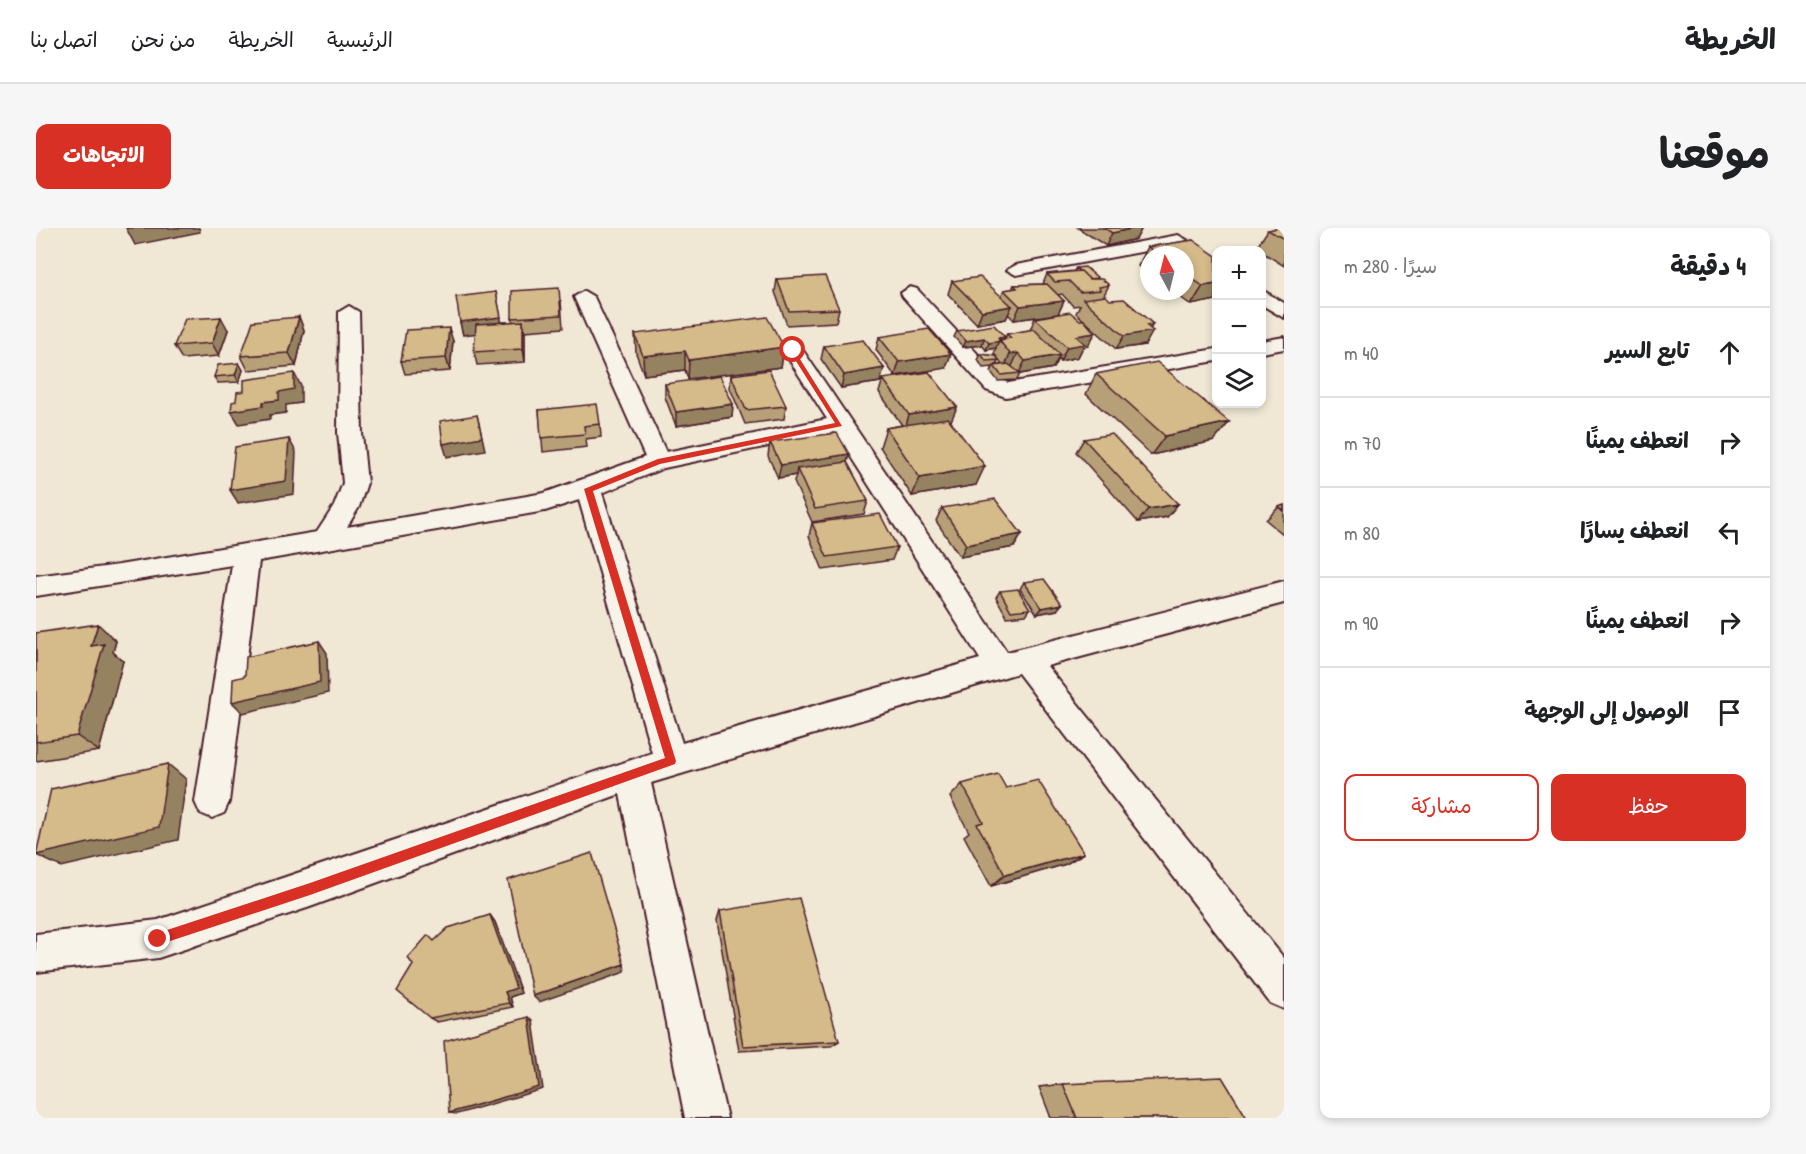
<!DOCTYPE html>
<html lang="ar">
<meta charset="utf-8">
<style>
:root{--surface:#fff;--page:#f6f6f6;--text:#202124;--muted:#757577;--line:#e0e0e0;--accent:#d93025}
body{margin:0;font-family:"Patrick Hand","Playpen Sans Arabic",sans-serif;background:var(--page);color:var(--text);direction:rtl}
.controls{position:absolute;right:18px;top:18px;display:grid;overflow:hidden;border-radius:12px;box-shadow:0 3px 9px #0003}
.controls button{width:54px;height:54px;display:grid;place-items:center;padding:0;border:0;border-bottom:2px solid var(--line);background:var(--surface);color:var(--text);font:30px sans-serif}
.compass{position:absolute;left:1104px;top:18px;width:54px;height:54px;border-radius:50%;background:var(--surface);box-shadow:0 3px 9px #0003;rotate:353deg}
.stop{position:absolute;width:18px;height:18px;margin:-14px;border:4px solid #d93025;border-radius:50%;background:#fff}
.stop.end{background:#d93025;border-color:#fff;box-shadow:0 2px 6px #0008}
.list{margin:0;padding:0;list-style:none}
h2{display:flex;justify-content:space-between;align-items:center;height:78px;margin:0;padding:0 24px;font-size:26px}
h2 small{font-size:20px;font-weight:400;color:var(--muted)}
.list li{display:grid;grid-template-columns:39px 1fr auto;gap:18px;align-items:center;box-sizing:border-box;height:90px;padding:0 24px;border-top:2px solid var(--line)}
.list b{display:block;font-size:22px;white-space:nowrap}
.list em{font-size:20px;font-style:normal;color:var(--muted)}
.actions{display:flex;gap:12px;padding:18px 24px}
.actions a{flex:1;padding:14px 0;border:2px solid var(--accent);border-radius:12px;text-align:center;font-size:21px;color:var(--accent)}
.actions .main{background:var(--accent);color:#fff}
.icon{flex:none;width:33px;height:33px;fill:none;stroke:currentColor;stroke-width:2;stroke-linecap:round;stroke-linejoin:round}
.map{position:relative;flex:none;width:1248px;height:890px;overflow:hidden;direction:ltr;border-radius:12px}
header{display:flex;align-items:center;gap:36px;box-sizing:border-box;height:84px;padding:0 30px;background:var(--surface);border-bottom:2px solid var(--line)}
header strong{font-size:28px}
nav{display:flex;gap:33px;margin-inline-start:auto;font-size:21px}
.intro{display:flex;align-items:center;justify-content:space-between;box-sizing:border-box;height:144px;padding:0 36px}
h1{margin:0;font-size:42px}
.button{padding:15px 27px;border-radius:12px;background:var(--accent);color:#fff;font-size:21px;font-weight:700}
main{display:flex;gap:36px;padding:0 36px}
aside{flex:1;background:var(--surface);border-radius:12px;box-shadow:0 3px 9px #0003}
.map>svg:first-child{display:block}
.lines{fill:none;stroke-linecap:round;stroke-linejoin:round}
.minor-casing{stroke:#4a1f2b;stroke-width:4}
.minor{fill:#f7f3e8;fill-rule:evenodd}
.wall{fill:#b7a077;stroke:#4a1f2b;stroke-width:1.5;fill-rule:evenodd}
.shaded-wall{fill:#958261;stroke:#4a1f2b;stroke-width:1.5}
.building{fill:#d5ba8a;stroke:#4a1f2b;stroke-width:1.5}
.route{fill:#d93025}
</style>
<header>
<strong>الخريطة</strong>
<nav><a>الرئيسية</a><a>الخريطة</a><a>من نحن</a><a>اتصل بنا</a></nav>
</header>
<div class="intro"><h1>موقعنا</h1><a class="button">الاتجاهات</a></div>
<main>
<aside>
<h2>4 دقيقة<small>سيرًا · 280 m</small></h2>
<ul class="list">
<li><svg class="icon" aria-label="ahead" viewBox="0 0 24 24"><path d="M12 20V5M6 11l6-6 6 6"/></svg><div><b>تابع السير</b></div><em>40 m</em></li>
<li><svg class="icon" aria-label="right" viewBox="0 0 24 24"><path d="M7 20v-9h11M14 6l5 5-5 5"/></svg><div><b>انعطف يمينًا</b></div><em>70 m</em></li>
<li><svg class="icon" aria-label="left" viewBox="0 0 24 24"><path d="M17 20v-9H6M10 6l-5 5 5 5"/></svg><div><b>انعطف يسارًا</b></div><em>80 m</em></li>
<li><svg class="icon" aria-label="right" viewBox="0 0 24 24"><path d="M7 20v-9h11M14 6l5 5-5 5"/></svg><div><b>انعطف يمينًا</b></div><em>90 m</em></li>
<li><svg class="icon" aria-label="arrive" viewBox="0 0 24 24"><path d="M6 21V4h12l-3 4 3 4H6"/></svg><div><b>الوصول إلى الوجهة</b></div></li>
</ul>
<div class="actions"><a class="main">حفظ</a><a>مشاركة</a></div>
</aside>
<div class="map">
<svg width="1248" height="890" viewBox="0 0 1248 890">
<rect width="100%" height="100%" fill="#f0e8d5"/>
<filter id="ink" filterUnits="userSpaceOnUse"><feTurbulence type="fractalNoise" baseFrequency=".0167" numOctaves="2"/><feDisplacementMap in="SourceGraphic" scale="12" xChannelSelector="R" yChannelSelector="G"/><feConvolveMatrix kernelMatrix="1 2 1 2 8 2 1 2 1" color-interpolation-filters="sRGB"/></filter>
<g filter="url(#ink)">
<g class="lines">
<defs>
<path id="minor" d="M1142,7L1151,12L1148,16L980,47L971,42L980,37Z
M874,59L881,61L966,152L972,155L1180,121V133L970,169L950,162L867,69L865,65Z
M1226,62L1248,75V90L1226,77Z
M548,63L558,69L630,224L791,191L747,122L750,118H764L971,424L1248,353V375L1011,438L1248,730V781L1234,775L982,445L615,555L691,890H649L584,566L274,679L122,730L0,744V706L122,692L616,525L543,272L509,283L223,333L193,574L188,585L176,590L164,585L159,574L196,337L0,368V348L83,337L281,304L298,278L307,255L302,205L303,84L313,78L323,84L326,205L331,255L323,279L311,299L508,265L609,229L538,69ZM799,204L944,431L646,515L566,265L628,240Z
M1248,109V121L1226,125V113Z"/>
</defs>
<use href="#minor" class="minor-casing"/>
<use href="#minor" class="minor"/>
</g>
<path class="wall" d="M1042,0H1106L1100,11L1070,18Z
M1248,0V38L1226,24V22L1220,20L1232,2Z
M1157,12L1180,72L1155,77L1136,63H1149V27H1113V46L1102,38L1112,19Z
M1040,40L1073,57L1067,69L1117,96L1114,101L1109,117L1080,121L1040,85L1044,77L1037,78L1026,66L1022,67L1028,73L1022,86L978,92L972,86L970,91L941,96L912,66L916,53L965,68L968,62L976,61L978,57L1007,56L1011,46L1038,43Z
M741,51L803,81L800,94L751,97L739,64Z
M525,73L527,100L489,103V134L441,137L438,124L440,105L427,107L424,94H477L476,90Z
M263,89L268,102L260,138L212,142L205,128Z
M999,90L1059,105L1052,118L1047,119L1042,129L1024,133L1022,130L1017,140L984,146L981,152L962,153L955,144L957,139L947,140L942,132L945,126L960,128L958,126L960,120L950,122L946,117L927,119L918,109L921,103L969,109L968,111L971,106L994,102ZM963,132L964,134L966,137H960Z
M192,102L183,128L146,131L138,118Z
M599,106L748,119L745,139L652,151L649,142L608,147L600,125Z
M843,109L910,140L859,148L840,122Z
M417,113L414,143L369,146L365,133Z
M788,118L848,140L844,154L805,160L785,131Z
M203,135L207,142L203,154L182,155L178,149Z
M1060,146L1193,194L1178,213L1115,227L1050,166Z
M695,147L750,178L748,191L709,196L694,160Z
M847,151L921,179L914,193L940,257L876,268L844,219L850,200L866,197L843,164Z
M629,156L697,176L696,189L640,198L629,169Z
M503,182L564,196L565,209L550,211L551,219L507,224Z
M1048,211L1142,276L1131,289L1102,294L1040,224Z
M734,214L811,234L832,273L828,286L776,294L758,254L760,247L742,250L732,228Z
M1248,277V307L1230,292L1243,279Z
M906,280L986,306L978,319L924,329L900,293Z
M776,295L861,319L856,332L787,342L773,308Z
M988,354L1021,382L1001,386L984,361Z
M964,363L994,381L990,387L971,389L960,369Z
M0,405L80,413L77,424L87,433L63,523L0,533Z
M926,556L970,560L1048,625L1030,636L955,658L928,608L933,604L914,569Z
M684,683L803,813L795,818L703,823L681,693Z
M454,687L459,694L485,765L474,769L477,779L401,794L394,790L398,713Z
M1027,856L1211,890H1015L1003,859Z"/>
<path class="shaded-wall" d="M90,0H163L164,4L99,17Z
M1099,0H1106L1100,11L1070,18L1076,5Z
M1180,56V72L1155,77L1167,58Z
M460,64L467,102L427,107L424,94Z
M1028,73L1022,86L978,92L984,78Z
M976,78L970,91L941,96L946,83Z
M185,89L192,102L183,128L176,115Z
M263,89L268,102L260,138L253,125Z
M487,93L489,106V134L487,121Z
M1117,96L1112,104L1117,103L1109,117L1080,121L1088,108L1110,97Z
M413,100L417,113L414,143L410,130Z
M1059,105L1052,118L1047,119L1042,129L1024,133L1031,119L1040,108Z
M969,109L966,116L963,112L960,120L950,122L953,115L962,110Z
M948,110L946,117L927,119L930,113Z
M748,119L745,139L652,151L653,132Z
M649,123V142L608,147L607,128Z
M982,125L976,138L968,140L974,126Z
M915,126L910,140L859,148L863,134Z
M1024,127L1017,140L984,146V145H983L989,133Z
M203,135L207,142L203,154L199,147Z
M848,140L844,154L805,160L808,147Z
M258,145L265,158V175L250,177V185L234,187V191L203,196L195,183L227,174L243,164Z
M697,176L696,189L640,198V184Z
M921,179L915,193L869,200L873,187Z
M441,187L449,222L411,229L407,216Z
M1193,194L1178,213L1115,227L1129,208Z
M253,211L260,224L258,266L202,275L194,262Z
M813,226L810,239L761,241L760,247L742,250L745,237Z
M949,238L940,257L876,268L884,250Z
M1142,276L1131,289L1102,294L1112,281Z
M986,306L978,319L924,329L930,317Z
M1026,376L1021,382L1001,386L1006,380Z
M62,396L80,413L77,424L87,433L63,523L41,508L55,418Z
M283,413L291,425L292,465L207,485L196,474Z
M132,536L150,551L142,612L25,639L0,627Z
M1048,625L1030,636L955,658L969,647Z
M454,687L459,694L485,765L474,769L477,779L473,775L469,764Z
M588,736L589,744L503,774L497,768Z
M493,789L497,793L507,861L421,886L413,885Z"/>
<path class="building" d="M1068,0H1099L1076,5Z
M1242,0H1248V11L1232,2Z
M1157,12L1180,28V56L1167,58L1149,46V27H1123L1112,19Z
M1049,39L1062,50L1053,51L1045,43H1043L1040,40Z
M1045,43L1053,51H1066L1073,57L1063,59L1064,62L1044,64L1033,53L1019,54L1011,46Z
M789,48L803,81L753,83L741,51Z
M944,49L976,78L946,83L916,53Z
M1011,56L1028,73L984,78L968,62L981,60L978,57Z
M523,60L525,87L476,90V63Z
M460,64L465,89L424,94L420,69Z
M1070,68L1074,72L1088,71L1117,96L1110,97L1117,103L1088,108L1047,71Z
M1034,84L1044,92H1048L1059,105L1040,108L1049,116L1031,119L999,90Z
M185,89L176,115L138,118L149,91Z
M263,89L253,125L205,128L217,93Z
M731,89L748,119L653,132L649,123L607,128L599,106Z
M487,93V121L438,124L440,96Z
M958,97L969,109L962,110L965,113L953,115L948,110L930,113L921,103Z
M413,100L410,130L365,133L370,102Z
M893,101L915,126L863,134L843,109Z
M998,101L1024,127L989,133L982,125L974,126L963,112L975,110L971,106Z
M827,112L848,140L808,147L788,118Z
M945,126L960,128L963,132L950,133Z
M1121,134L1193,194L1129,208L1060,146Z
M203,135L199,147L178,149L182,137Z
M972,136L984,145L965,147L958,138Z
M733,142L750,178L710,182L695,147Z
M893,144L921,179L873,187L847,151Z
M258,145V161L243,164V172L227,174V178L195,183L196,174L200,173L201,164L208,163V152Z
M684,148L697,176L640,184L629,156Z
M561,176L564,196L548,198L549,206L505,210L503,182Z
M441,187L446,209L407,216L404,193Z
M912,190L949,238L884,250L850,200Z
M801,205L813,226L745,237L734,214Z
M1076,206L1142,276L1112,281L1048,211Z
M253,211L250,253L194,262L199,219Z
M811,234L832,273L779,281L761,241Z
M959,271L986,306L930,317L906,280Z
M1248,277V283L1243,279Z
M844,286L861,319L791,329L776,295Z
M1008,351L1026,376L1006,380L988,354Z
M982,361L994,381L975,383L964,363Z
M62,396L55,418L68,416L41,508L0,514V405Z
M283,413L284,454L196,474L197,451L209,448L210,429Z
M132,536L123,599L0,627L15,561Z
M962,546L970,560L1002,552L1048,625L969,647L941,596L947,594L926,556Z
M556,625L588,736L497,768L472,652Z
M763,670L803,813L707,818L684,683Z
M454,687L480,760L469,764L473,775L394,790L361,763L377,737L372,730L392,707L398,713L412,700Z
M493,789L503,859L413,885L408,813Z
M1186,849L1211,890H1041L1027,856Z"/>
</g>
<path class="route" d="M757,120L806,198L624,236L557,263L640,533L639,536L274,667L122,717L118,715V707L122,705L274,655L629,530L548,261L622,231L799,195L753,122Z"/>
</svg>
<div class="controls">
<button>+</button>
<button>−</button>
<button><svg class="icon" aria-label="layers" viewBox="0 0 24 24"><path d="M12 4l9 5-9 5-9-5zM3 14l9 5 9-5"/></svg></button>
</div>
<svg class="compass" viewBox="-18 -18 36 36"><path d="M0-13l5 13h-10z" fill="#e53935"/><path d="M0 13l5-13h-10z" fill="#757577"/></svg>
<div class="stop" style="left:757px;top:122px"></div>
<div class="stop end" style="left:122px;top:711px"></div>
</div>
</main>
